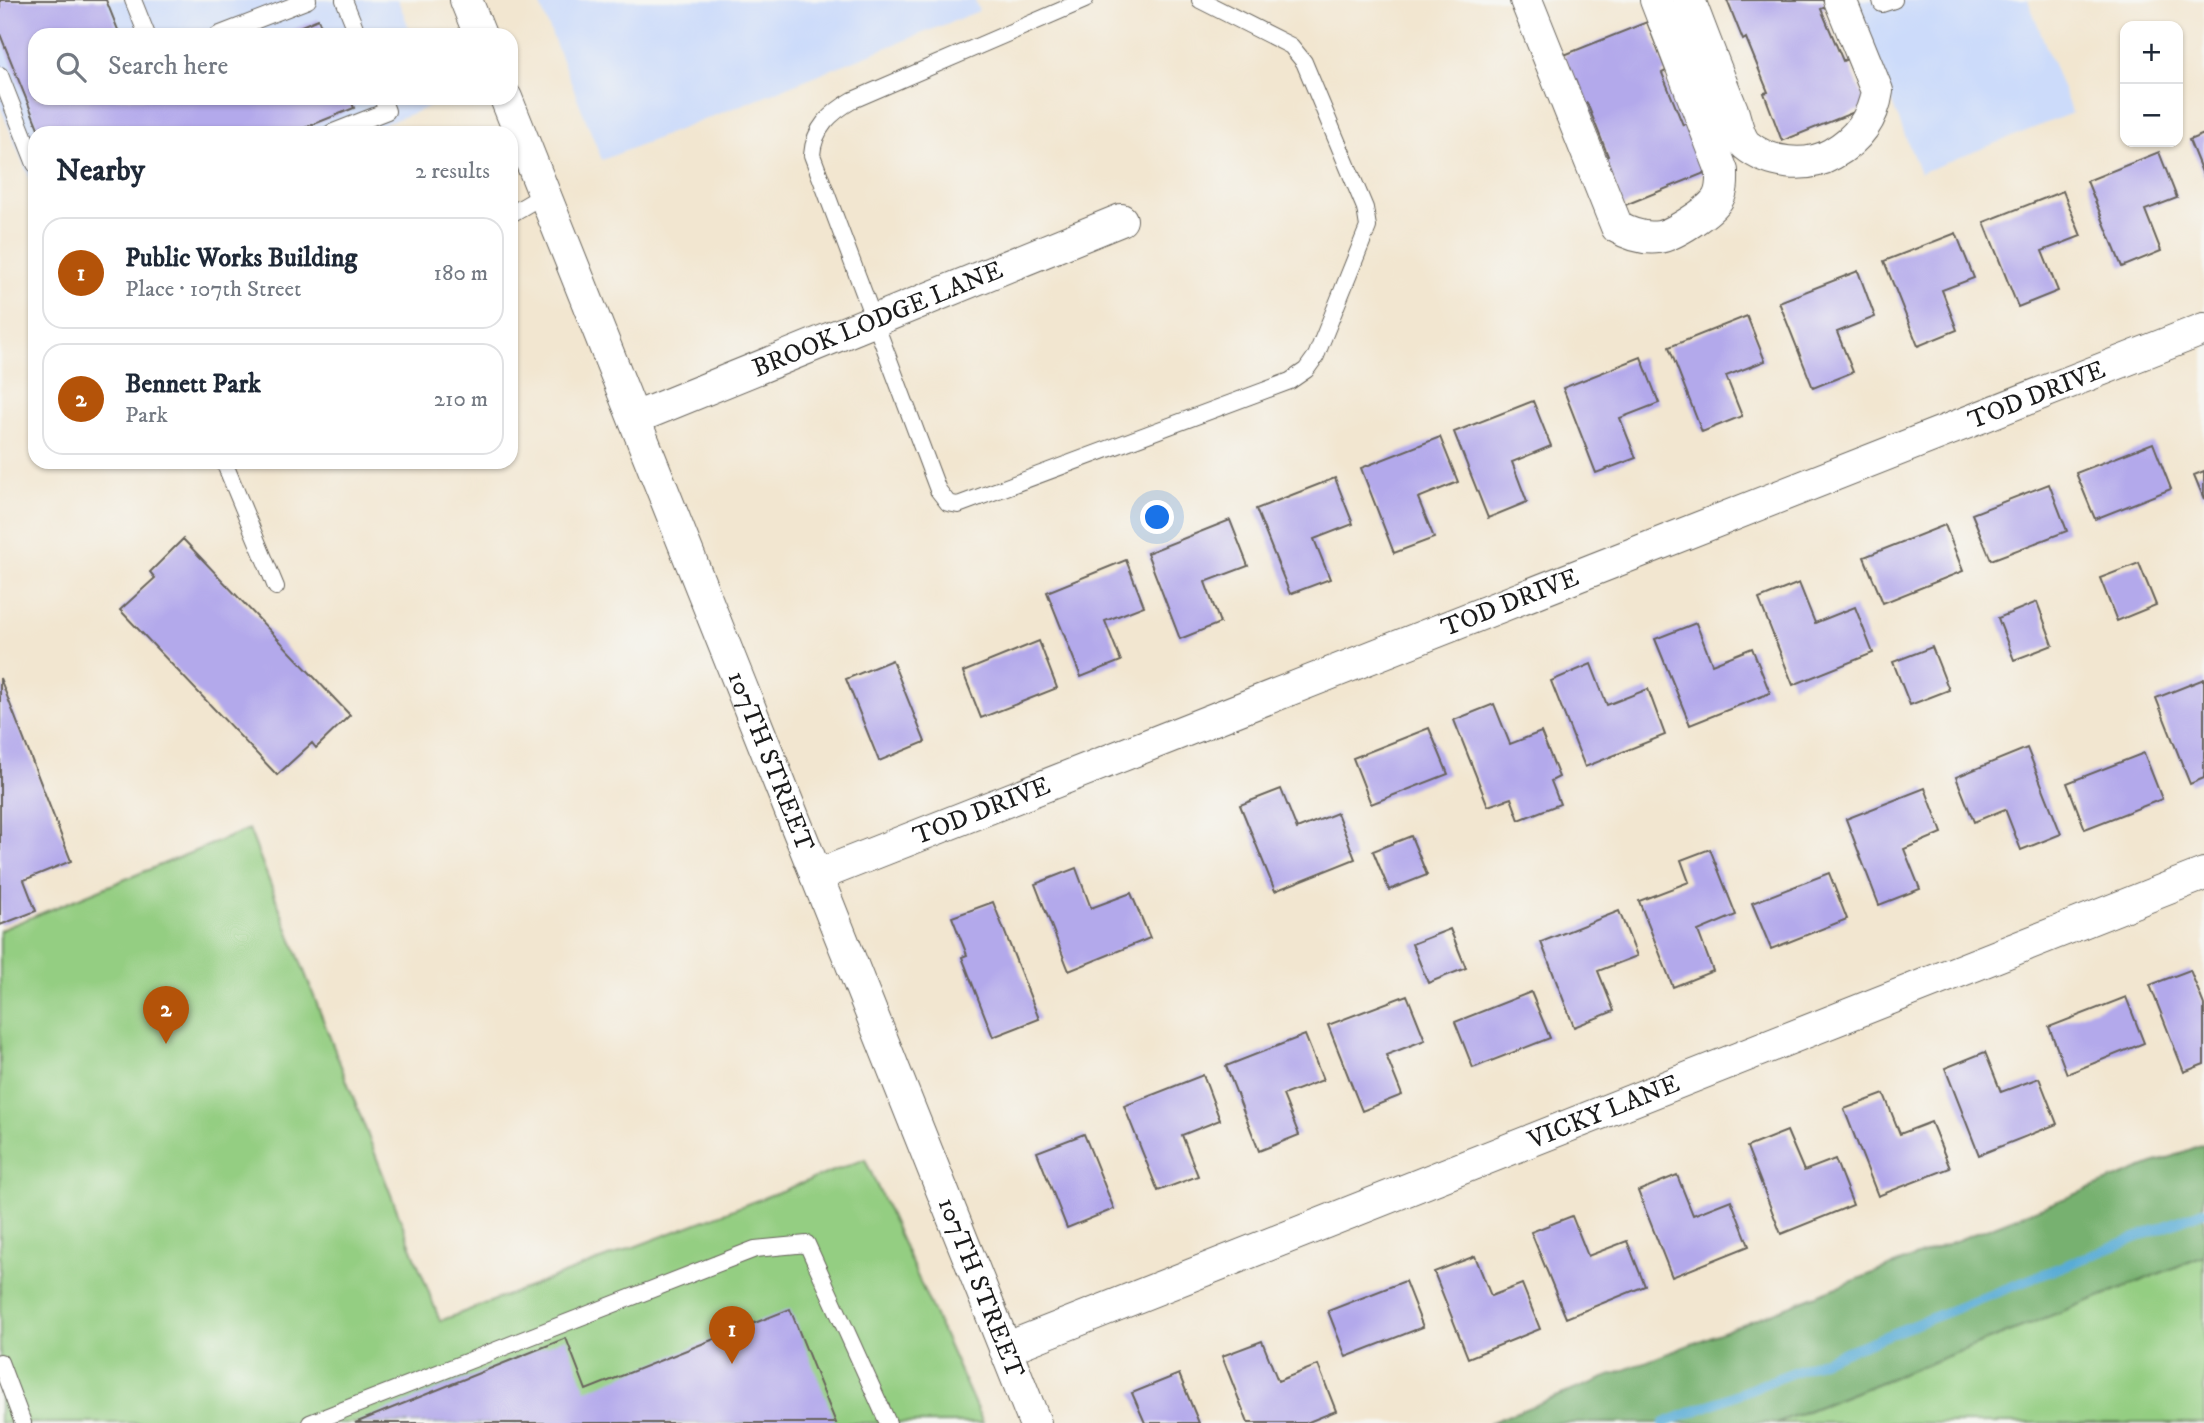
<!DOCTYPE html>
<meta charset="utf-8">
<style>
:root{--surface:#fff;--page:#f6f6f7;--text:#1f2937;--muted:#747a83;--line:#e0e1e3;--accent:#b45309}
body{margin:0;font-family:"IM FELL DW Pica",serif;background:var(--page);color:var(--text)}
.controls{position:absolute;right:21px;top:21px;display:grid;overflow:hidden;border-radius:14px;box-shadow:0 2px 5px #0004}
.controls button{width:63px;height:63px;display:grid;place-items:center;padding:0;border:0;border-bottom:2px solid var(--line);background:var(--surface);color:var(--text);font:35px sans-serif}
.you{position:absolute;left:1158px;top:518px;width:24px;height:24px;margin:-18px;border:5px solid #fff;border-radius:50%;background:#1a73e8;box-shadow:0 0 0 10px #1a73e833}
.badge{display:grid;place-items:center;width:46px;height:46px;border-radius:50%;background:var(--accent);color:#fff;font-size:23px;font-weight:700}
.pin{position:absolute;translate:-50% -58px;filter:drop-shadow(0 2px 4px #0008)}
.pin::after{content:'';position:absolute;top:37px;width:24px;height:21px;background:inherit;clip-path:polygon(0 0,100% 0,50% 100%)}
.list{margin:0;padding:0;list-style:none}
h2{display:flex;justify-content:space-between;align-items:center;height:91px;margin:0;padding:0 28px;font-size:30px}
h2 small{font-size:23px;font-weight:400;color:var(--muted)}
.list li{display:grid;grid-template-columns:46px 1fr auto;gap:21px;align-items:center;box-sizing:border-box;height:112px;margin:0 14px 14px;padding:0 14px;border:2px solid var(--line);border-radius:21px}
.list b{display:block;font-size:26px;white-space:nowrap}
.list p{margin:0;font-size:23px;white-space:nowrap;color:var(--muted)}
.list em{font-size:23px;font-style:normal;color:var(--muted)}
.icon{flex:none;width:38px;height:38px;fill:none;stroke:currentColor;stroke-width:2;stroke-linecap:round;stroke-linejoin:round}
.map{position:relative;flex:none;width:2204px;height:1423px;overflow:hidden}
.search{position:absolute;background:var(--surface);box-shadow:0 2px 5px #0004;left:28px;top:28px;width:490px;height:77px;display:flex;align-items:center;gap:18px;box-sizing:border-box;padding:0 24px;border-radius:21px;color:var(--muted);font-size:26px}
.panel{position:absolute;background:var(--surface);box-shadow:0 2px 5px #0004;left:28px;top:126px;width:490px;height:343px;border-radius:21px}
.map>svg:first-child{display:block}
.built{fill:#ccdbfa}
.green{fill:#94ce82;stroke:#58754f;stroke-width:2}
.forest{fill:#77b170;stroke:#4a6646;stroke-width:2}
.lines{fill:none;stroke-linecap:round;stroke-linejoin:round}
.stream{stroke:#59acd5;stroke-width:10}
.building{fill:#b3a9eb}
.service-casing{stroke:#67635b;stroke-width:18}
.minor-casing{stroke:#67635b;stroke-width:34}
.service{stroke:#fff;stroke-width:16}
.minor{stroke:#fff;stroke-width:32}
.labels{text-anchor:middle;dominant-baseline:central;stroke-width:5;stroke-linejoin:round;paint-order:stroke}
.street-label{font-size:26px;fill:#1c1c1c;stroke:#f6f6f2}
</style>
<div class="map">
<svg width="2204" height="1423" viewBox="0 0 2204 1423">
<rect width="100%" height="100%" fill="#f6f6f2"/>
<filter id="ink" filterUnits="userSpaceOnUse"><feTurbulence type="fractalNoise" baseFrequency=".0143" numOctaves="2"/><feDisplacementMap in="SourceGraphic" scale="14" xChannelSelector="R" yChannelSelector="G"/><feConvolveMatrix kernelMatrix="1 2 1 2 8 2 1 2 1" color-interpolation-filters="sRGB"/></filter>
<filter id="wash" filterUnits="userSpaceOnUse"><feTurbulence type="fractalNoise" baseFrequency=".00686" numOctaves="4" result="noise"/><feDisplacementMap in="SourceGraphic" scale="28" xChannelSelector="R" yChannelSelector="G"/><feGaussianBlur stdDeviation="1.57" result="paint"/><feColorMatrix in="noise" values="0 0 0 0 0 0 0 0 0 0 0 0 0 0 0 0 0 1.4 0 .05"/><feComposite in="paint" operator="in"/></filter>
<g filter="url(#wash)">
<rect width="100%" height="100%" fill="#f2e6d0"/>
<path class="built" d="M0,0H398L412,35H35V98H437L439,103L361,133H35V192L0,106Z
M538,0H975L979,11L602,160Z
M1851,0H2028L2072,113L1920,173Z"/>
<path class="green" d="M249,829L440,1321L865,1159L983,1423H0V930Z
M2204,1256V1423H1776Z"/>
<path class="forest" d="M2204,1144V1256L1776,1423H1489Z"/>
<g class="lines">
<path class="stream" d="M1664,1423L2204,1211"/>
</g>
<g id="blocks">
<path class="building" d="M0,0H106L120,35H35V98H350L354,108L292,133H40L0,34Z
M1727,0H1823L1826,7L1821,9L1843,61L1847,59L1867,107L1782,141L1764,93L1768,92L1746,38L1743,40Z
M318,19L325,35H280Z
M1647,22L1666,71L1662,73L1683,125L1687,123L1707,172L1623,206L1604,158L1608,156L1587,103L1583,104L1564,55Z
M2204,134V177L2189,140Z
M2159,152L2177,198L2145,210L2161,251L2122,267L2087,181Z
M2063,191L2081,236L2042,251L2058,291L2018,307L1984,222Z
M1956,233L1974,278L1942,290L1957,330L1918,346L1884,261Z
M1858,271L1875,317L1837,332L1853,372L1813,388L1779,302Z
M1747,316L1765,361L1726,376L1742,416L1702,432L1669,347Z
M1641,357L1659,403L1620,418L1636,458L1596,473L1563,388Z
M1533,401L1551,446L1512,462L1527,502L1488,518L1454,432Z
M1440,437L1458,482L1418,498L1434,538L1394,553L1361,468Z
M2153,443L2171,489L2095,519L2076,473Z
M2204,471V499L2194,475Z
M1335,478L1353,524L1314,539L1330,579L1290,594L1256,509Z
M2049,484L2067,531L1991,560L1972,514Z
M1230,520L1248,566L1205,582L1220,623L1180,639L1147,553Z
M1945,525L1963,571L1883,603L1864,557Z
M183,539L350,715L316,748L312,743L277,775L120,610L155,578L150,572Z
M1126,560L1144,606L1105,621L1121,661L1081,677L1047,592Z
M2139,563L2156,605L2117,621L2100,578Z
M1799,583L1815,623L1855,607L1873,653L1793,685L1759,599Z
M2037,602L2053,645L2014,660L1998,618Z
M1696,623L1712,664L1752,648L1770,693L1690,725L1655,639Z
M1039,641L1057,688L981,718L963,672Z
M1932,647L1949,690L1910,705L1893,662Z
M892,660L925,742L879,761L846,679Z
M1591,664L1607,705L1648,689L1665,735L1585,767L1551,681Z
M0,678L71,861L24,880L36,911L0,925Z
M2204,679V778L2190,784L2156,698Z
M1494,704L1510,744L1541,732L1559,777L1551,781L1560,804L1519,820L1511,798L1488,806L1454,720Z
M1429,728L1448,774L1371,804L1353,758Z
M2027,748L2061,834L2021,850L2005,809L1974,822L1956,777Z
M2144,753L2162,799L2085,829L2067,783Z
M1925,788L1942,833L1904,849L1920,889L1879,905L1846,819Z
M1281,789L1297,829L1337,813L1355,859L1275,891L1240,805Z
M1411,836L1427,875L1389,890L1373,851Z
M1710,849L1736,915L1698,931L1713,971L1673,987L1639,901L1689,882L1681,860Z
M1076,868L1091,908L1131,893L1150,938L1069,971L1035,884Z
M1829,873L1847,919L1771,949L1752,903Z
M993,902L1039,1019L993,1037L962,957L967,955L952,917Z
M1619,911L1637,956L1598,971L1614,1011L1574,1027L1541,942Z
M1450,929L1466,968L1428,983L1412,944Z
M2190,970L2204,1005V1064L2184,1072L2150,985Z
M1531,992L1550,1038L1473,1068L1455,1022Z
M1407,995L1425,1040L1386,1055L1402,1095L1362,1111L1328,1025Z
M2126,997L2144,1043L2067,1074L2049,1027Z
M1305,1035L1323,1080L1283,1095L1299,1135L1259,1151L1226,1066Z
M1985,1052L2001,1092L2039,1078L2057,1124L1979,1155L1945,1068Z
M1203,1075L1220,1120L1182,1135L1198,1176L1158,1191L1124,1106Z
M1884,1094L1900,1134L1931,1122L1950,1168L1878,1196L1844,1109Z
M1787,1131L1804,1171L1835,1159L1853,1205L1781,1234L1747,1147Z
M1084,1134L1114,1209L1067,1228L1037,1152Z
M1677,1175L1693,1215L1731,1200L1749,1246L1672,1277L1638,1191Z
M1572,1216L1588,1256L1627,1241L1645,1286L1566,1318L1531,1232Z
M1475,1256L1491,1296L1522,1284L1540,1329L1468,1358L1434,1272Z
M1405,1281L1423,1327L1346,1357L1328,1311Z
M790,1309L836,1423H355L566,1338L586,1390Z
M1262,1341L1278,1381L1318,1365L1336,1411L1306,1423H1248L1222,1356Z
M1179,1374L1199,1423H1145L1132,1393Z"/>
</g>
</g>
<g filter="url(#ink)">
<use href="#blocks" fill-opacity="0" stroke="#67635b" stroke-width="2"/>
<g class="lines">
<defs>
<path id="service" d="M133,0L147,35
M344,0L358,35
M1085,0L853,100C830,113 814,128 812,155L938,490L948,503L958,505L1290,381L1306,370L1316,356L1368,227L1365,208L1304,62L1291,46L1200,0
M1881,0L1882,4L1894,0
M218,35L308,0
M0,75L35,164
M331,133L387,111L382,98
M511,214L545,194
M224,462L276,587
M0,1362L23,1423
M310,1423L755,1249L807,1244L888,1423"/>
<g id="minor">
<path d="M466,0L480,35"/>
<path d="M1526,0L1617,227C1629,234 1644,239 1659,237C1673,235 1711,211 1718,198C1723,189 1722,180 1722,171L1656,0"/>
<path d="M1689,0C1703,37 1717,74 1732,110C1735,120 1739,138 1746,145C1769,164 1806,169 1832,154C1857,140 1873,119 1877,91L1840,0"/>
<path id="s1" d="M506,98L1035,1423"/>
<path id="s2" d="M635,418L1121,220"/>
<path id="s3" d="M816,876L2204,329"/>
<path id="s4" d="M1005,1349L2204,874"/>
</g>
</defs>
<use href="#service" class="service-casing"/>
<use href="#minor" class="minor-casing"/>
<use href="#service" class="service"/>
<use href="#minor" class="minor"/>
</g>
</g>
<g class="labels">
<g class="street-label">
<text stroke="none"><textPath href="#s2" startOffset="262">BROOK LODGE LANE</textPath></text>
<text stroke="none"><textPath href="#s3" startOffset="1312">TOD DRIVE</textPath></text>
<text stroke="none"><textPath href="#s3" startOffset="746">TOD DRIVE</textPath></text>
<text stroke="none"><textPath href="#s1" startOffset="714">107TH STREET</textPath></text>
<text stroke="none"><textPath href="#s3" startOffset="178">TOD DRIVE</textPath></text>
<text stroke="none"><textPath href="#s4" startOffset="644">VICKY LANE</textPath></text>
<text stroke="none"><textPath href="#s1" startOffset="1281">107TH STREET</textPath></text>
</g>
</g>
</svg>
<div class="controls">
<button>+</button>
<button>−</button>
</div>
<div class="you"></div>
<div class="pin badge" style="left:732px;top:1364px">1</div>
<div class="pin badge" style="left:166px;top:1044px">2</div>
<div class="search"><svg class="icon" aria-label="search" viewBox="0 0 24 24"><circle cx="10" cy="10" r="6"/><path d="M15 15l6 6"/></svg>Search here</div>
<section class="panel">
<h2>Nearby<small>2 results</small></h2>
<ul class="list">
<li><span class="badge">1</span><div><b>Public Works Building</b><p>Place · 107th Street</p></div><em>180 m</em></li>
<li><span class="badge">2</span><div><b>Bennett Park</b><p>Park</p></div><em>210 m</em></li>
</ul>
</section>
</div>
